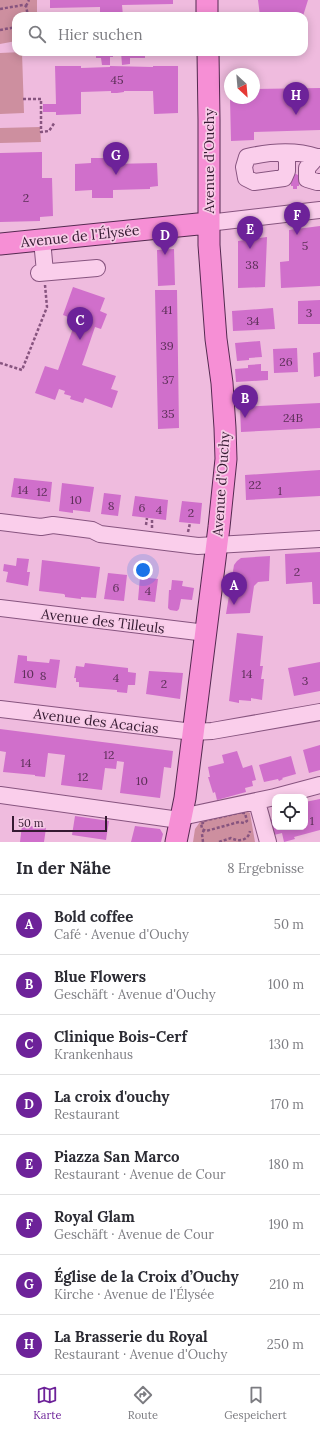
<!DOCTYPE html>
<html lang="de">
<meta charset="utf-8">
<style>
:root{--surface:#fff;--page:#f2f2f3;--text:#2b2b33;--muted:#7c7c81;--line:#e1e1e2;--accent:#6d2299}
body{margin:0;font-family:Lora,serif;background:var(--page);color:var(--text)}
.controls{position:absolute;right:12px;bottom:12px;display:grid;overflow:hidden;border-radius:8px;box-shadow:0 2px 10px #0003}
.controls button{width:36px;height:36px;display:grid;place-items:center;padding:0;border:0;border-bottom:1px solid var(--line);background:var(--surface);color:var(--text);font:20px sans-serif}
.compass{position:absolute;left:224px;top:68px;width:36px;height:36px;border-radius:50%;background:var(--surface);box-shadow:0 2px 10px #0003;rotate:154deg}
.scale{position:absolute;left:12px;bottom:10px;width:95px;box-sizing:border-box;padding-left:4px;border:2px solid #351a32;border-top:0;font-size:11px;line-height:14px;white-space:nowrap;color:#351a32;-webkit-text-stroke:3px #f7cbe7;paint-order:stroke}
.you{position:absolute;left:143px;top:570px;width:14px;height:14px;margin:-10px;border:3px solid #fff;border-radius:50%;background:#1a73e8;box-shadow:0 0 0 6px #1a73e833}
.badge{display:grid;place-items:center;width:26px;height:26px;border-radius:50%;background:var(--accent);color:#fff;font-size:13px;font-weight:700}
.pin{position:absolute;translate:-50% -33px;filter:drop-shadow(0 1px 2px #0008)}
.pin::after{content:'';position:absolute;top:21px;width:14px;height:12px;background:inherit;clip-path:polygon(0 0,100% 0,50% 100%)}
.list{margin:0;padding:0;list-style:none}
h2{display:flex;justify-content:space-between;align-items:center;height:52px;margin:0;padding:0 16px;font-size:17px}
h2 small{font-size:13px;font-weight:400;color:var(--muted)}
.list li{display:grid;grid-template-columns:26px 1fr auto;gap:12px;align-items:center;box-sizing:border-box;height:60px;padding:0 16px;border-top:1px solid var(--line)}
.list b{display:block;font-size:15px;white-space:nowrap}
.list p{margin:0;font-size:13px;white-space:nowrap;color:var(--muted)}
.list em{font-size:13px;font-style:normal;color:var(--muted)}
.icon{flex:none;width:22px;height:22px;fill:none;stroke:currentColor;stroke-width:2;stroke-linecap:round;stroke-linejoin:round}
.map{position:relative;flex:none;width:320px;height:842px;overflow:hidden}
.search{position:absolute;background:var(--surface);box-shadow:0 2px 10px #0003;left:12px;right:12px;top:12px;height:44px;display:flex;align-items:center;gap:10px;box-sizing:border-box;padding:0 14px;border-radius:12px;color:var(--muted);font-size:15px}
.sheet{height:532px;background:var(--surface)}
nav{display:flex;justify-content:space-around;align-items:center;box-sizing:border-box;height:56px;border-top:1px solid var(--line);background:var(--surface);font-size:11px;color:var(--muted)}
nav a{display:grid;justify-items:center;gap:2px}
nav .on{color:var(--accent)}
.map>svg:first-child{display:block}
.green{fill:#cd8f9f}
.building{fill:#d06fcb}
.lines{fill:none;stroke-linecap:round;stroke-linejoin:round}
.minor-casing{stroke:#87547f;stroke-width:18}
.major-casing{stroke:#542950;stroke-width:23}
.path{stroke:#87547f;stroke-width:2.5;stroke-dasharray:3 2;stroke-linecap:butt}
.minor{stroke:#faceeb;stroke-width:16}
.major{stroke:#f68fd5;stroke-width:21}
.labels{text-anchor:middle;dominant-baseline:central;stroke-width:3.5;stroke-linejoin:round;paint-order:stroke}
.number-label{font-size:12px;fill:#5c2f58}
.street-label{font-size:14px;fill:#351a32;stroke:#f7cbe7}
</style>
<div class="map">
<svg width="320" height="842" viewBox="0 0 320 842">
<rect width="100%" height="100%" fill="#efbbde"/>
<path class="green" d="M0,0H37V16H16V41L0,44Z
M22,52L24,113L0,114V53Z
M40,127L41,142L0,143V128Z
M246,811L250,813L255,842H193L195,829L200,822Z"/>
<path class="building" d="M50,0H173V4L122,5L123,16H100V7L50,8Z
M258,0H308L303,16H260Z
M96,52H113V57H110V65H102L101,58H96Z
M121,52H145V58H130V64L122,65Z
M55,66H81V68L110,67V66L153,67V66H178V113L154,114L153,91H124V92L117,93H111V91L81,92V114L56,115V112H43V104H56Z
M320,88V130L254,132V140L231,141L230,98H254V89Z
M42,152V178H52L53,216L40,217V221L0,222V153Z
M91,158H112V164L157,163L158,186L150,187V189L113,190V198H92V190L75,191V164L91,163Z
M294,173L298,175L299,176V186H297V189H293V186H291V176Z
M320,226V286L281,288L280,262L289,261V230Z
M267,237L265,287L238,288V241Z
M174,249L175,285L158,286L157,250Z
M73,287L105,298L100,311L107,314L101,329L95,327L82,365L116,376L111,389L118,391L112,408L85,398L83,403L70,399L71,396L64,394L65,391L59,389L55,400L35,393L45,366L58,370L76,320L63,315Z
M155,290H177L179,428L158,429Z
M320,300V324H298V301Z
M273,308L275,329L233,331L232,311Z
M260,341L262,357L249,358V360L237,361L235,343Z
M297,348L298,372L274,373L273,349Z
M320,352V376L314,377L313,353Z
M261,364V371H268V380L236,382L235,369L248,368V365Z
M320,403V428L241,432L240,407Z
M320,470V496L246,500L245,475Z
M14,478L52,482L50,502L11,497Z
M62,483L94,487L90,512L73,510V513L59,511Z
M104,493L121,495L118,516L101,514Z
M135,496L168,500L166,520L132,516Z
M182,501L202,503L200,524L179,522Z
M320,552V604H313L312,582L286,584L285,554Z
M270,556L269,581L258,582L254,586L250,613L226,614L234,565L237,561L241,558Z
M17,558L29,559L27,572H30L28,586L6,582L8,572L3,571L4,564L16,566Z
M42,560L100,567L96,598L81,597V599L65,597V595L64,594L39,591Z
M108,573L127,575L124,601L104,599Z
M140,577L158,579L155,602L138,600Z
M172,580L183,581L182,586L194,588L192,600L181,599L179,609L177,611L170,610L168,608L169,590H171Z
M237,633L263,636L260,666H263L261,679H264L262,700L251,698V701L239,700V703L229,701Z
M18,655L27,656V661L49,663L50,659L60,660L56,688L14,683Z
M320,662V691L294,696L288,668Z
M85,663L128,668V672L136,673L135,685H128L127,693L117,692V690L79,687V682H76V678H74L76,666L84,667Z
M149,671L183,673L180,699L146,694Z
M0,729L173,751L171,768L164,767L160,798L120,793L124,762L117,761L116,769L105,768L102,790L61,785L65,755L48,753L45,777L35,776V775L3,772L6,752L0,751Z
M320,745V770L309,773L303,750Z
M237,751L243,768L252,765L256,780L252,781L253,786L245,788L246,792L217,800L215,792L213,793L208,777H210L208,767L224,763L222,755Z
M291,756L296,774L282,778L283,779L279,781L278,779L264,782L259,765Z
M320,799V830L294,837L295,839L284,842L282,833L274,835L270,820L275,819V827H305V802Z
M75,816L109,821L106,840L72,835Z
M22,825L46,828L44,842H20Z
M135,826L160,829L163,834L161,842H131Z"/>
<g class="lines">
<defs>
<path id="minor" d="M282,154L287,158V171L284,178L254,182L246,178L244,167L247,157C269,152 296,150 317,157
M320,157H317L307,168V179L317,182H320
M208,223L320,210
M42,240L45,272
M39,273L97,268
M0,522L41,527L53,525L92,530L100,534L198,546L320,539
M0,608L206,633
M0,709L193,732L212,731L320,712
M0,795L172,819L275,797
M275,797L320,785
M257,802L268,842"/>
<path id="major" d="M207,0V16
M0,244L208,223
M176,842L185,798L219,527L226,459L225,428L222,383L216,339L209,245V120L208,52"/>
</defs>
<use href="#minor" class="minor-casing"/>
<use href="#major" class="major-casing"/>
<path class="path" d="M26,6L29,0
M0,9L23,5L26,6L28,16
M0,30L16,27
M23,99H41V132L49,131L55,122
M0,363L22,370L47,307L45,285
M146,525L147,518
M152,528V519
M188,532L190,523
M243,812V813H245L247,821L244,823L239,822L206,831L202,829L201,823H203V821Z
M203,842L202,834L204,830
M219,842L231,838C239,842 248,841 250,831"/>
<use href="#minor" class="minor"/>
<use href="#major" class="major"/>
</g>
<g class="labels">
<g class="number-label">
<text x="117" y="79">45</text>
<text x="26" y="197">2</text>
<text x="305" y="245">5</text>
<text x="252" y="264">38</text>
<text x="167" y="309">41</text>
<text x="309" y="312">3</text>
<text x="253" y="320">34</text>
<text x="167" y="345">39</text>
<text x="286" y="361">26</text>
<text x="168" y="379">37</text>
<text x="168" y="413">35</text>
<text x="293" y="417">24B</text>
<text x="255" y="484">22</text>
<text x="23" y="489">14</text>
<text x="280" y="490">1</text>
<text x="42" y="491">12</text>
<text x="76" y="499">10</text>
<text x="111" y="505">8</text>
<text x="142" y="507">6</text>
<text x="159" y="509">4</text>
<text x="191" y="512">2</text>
<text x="297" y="571">2</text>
<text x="116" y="587">6</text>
<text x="148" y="590">4</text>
<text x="28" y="673">10</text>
<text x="247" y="673">14</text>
<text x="43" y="675">8</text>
<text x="116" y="677">4</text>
<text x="305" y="680">3</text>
<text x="164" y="683">2</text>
<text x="109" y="754">12</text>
<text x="26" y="762">14</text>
<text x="83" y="776">12</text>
<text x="142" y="780">10</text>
<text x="312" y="820">1</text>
</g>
<g class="street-label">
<text transform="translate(209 161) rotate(-90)">Avenue d'Ouchy</text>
<text transform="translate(80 236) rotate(-6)">Avenue de l'Élysée</text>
<text transform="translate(221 484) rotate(-86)">Avenue d'Ouchy</text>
<text transform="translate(103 621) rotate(7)">Avenue des Tilleuls</text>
<text transform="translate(96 721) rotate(7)">Avenue des Acacias</text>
</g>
</g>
</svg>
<div class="controls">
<button><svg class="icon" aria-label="locate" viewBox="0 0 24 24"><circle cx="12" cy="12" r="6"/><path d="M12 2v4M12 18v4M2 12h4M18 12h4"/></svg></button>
</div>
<svg class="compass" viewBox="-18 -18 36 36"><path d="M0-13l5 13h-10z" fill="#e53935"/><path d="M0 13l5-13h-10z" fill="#7c7c81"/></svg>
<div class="scale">50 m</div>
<div class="you"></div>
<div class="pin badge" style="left:234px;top:605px">A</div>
<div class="pin badge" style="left:245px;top:418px">B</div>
<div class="pin badge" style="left:80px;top:340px">C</div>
<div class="pin badge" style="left:165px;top:255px">D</div>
<div class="pin badge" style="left:250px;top:249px">E</div>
<div class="pin badge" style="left:297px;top:235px">F</div>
<div class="pin badge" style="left:116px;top:175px">G</div>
<div class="pin badge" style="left:296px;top:115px">H</div>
<div class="search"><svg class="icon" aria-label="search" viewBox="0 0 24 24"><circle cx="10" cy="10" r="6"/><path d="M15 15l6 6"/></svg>Hier suchen</div>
</div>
<section class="sheet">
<h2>In der Nähe<small>8 Ergebnisse</small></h2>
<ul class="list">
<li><span class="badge">A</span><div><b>Bold coffee</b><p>Café · Avenue d'Ouchy</p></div><em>50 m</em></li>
<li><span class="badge">B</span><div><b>Blue Flowers</b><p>Geschäft · Avenue d'Ouchy</p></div><em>100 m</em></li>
<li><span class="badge">C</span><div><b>Clinique Bois-Cerf</b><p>Krankenhaus</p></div><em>130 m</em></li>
<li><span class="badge">D</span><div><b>La croix d'ouchy</b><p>Restaurant</p></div><em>170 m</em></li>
<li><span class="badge">E</span><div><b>Piazza San Marco</b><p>Restaurant · Avenue de Cour</p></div><em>180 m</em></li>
<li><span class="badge">F</span><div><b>Royal Glam</b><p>Geschäft · Avenue de Cour</p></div><em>190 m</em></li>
<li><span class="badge">G</span><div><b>Église de la Croix d’Ouchy</b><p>Kirche · Avenue de l'Élysée</p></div><em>210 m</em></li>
<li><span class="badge">H</span><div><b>La Brasserie du Royal</b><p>Restaurant · Avenue d'Ouchy</p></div><em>250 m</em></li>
</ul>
</section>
<nav>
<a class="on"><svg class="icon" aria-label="map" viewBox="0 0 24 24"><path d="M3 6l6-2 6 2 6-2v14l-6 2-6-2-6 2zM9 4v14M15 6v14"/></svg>Karte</a>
<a><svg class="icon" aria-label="directions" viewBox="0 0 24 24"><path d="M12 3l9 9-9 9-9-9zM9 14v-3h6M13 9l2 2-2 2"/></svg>Route</a>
<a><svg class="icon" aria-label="saved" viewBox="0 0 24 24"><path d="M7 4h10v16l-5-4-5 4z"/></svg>Gespeichert</a>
</nav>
